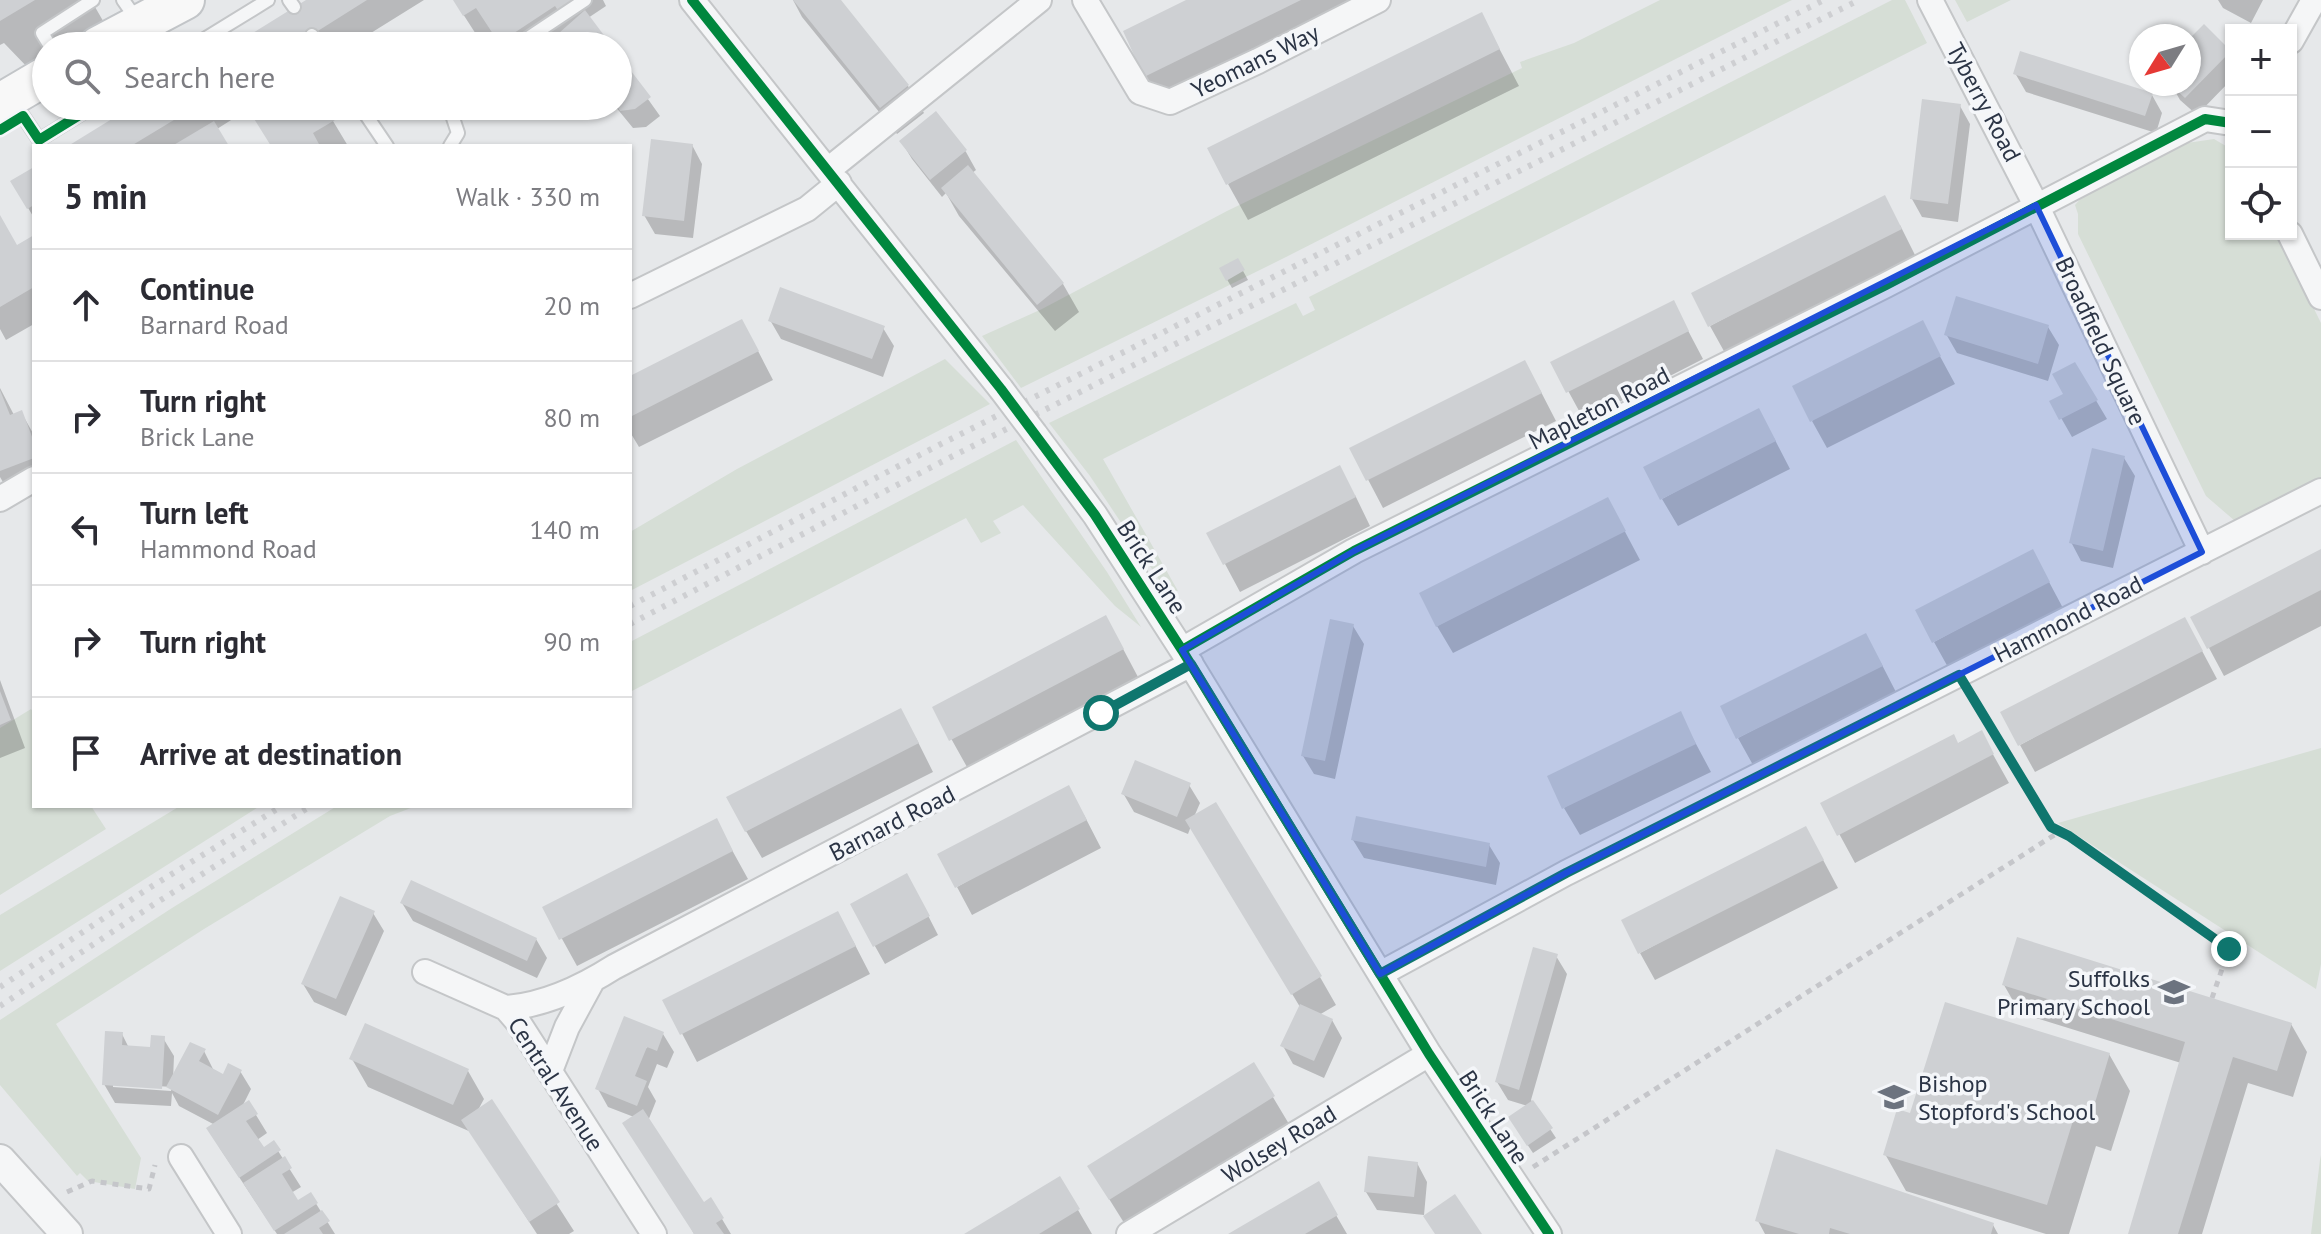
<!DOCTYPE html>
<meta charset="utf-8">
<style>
:root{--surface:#fff;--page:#f2f2f3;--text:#2b2b33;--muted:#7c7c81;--line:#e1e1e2}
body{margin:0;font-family:"PT Sans",sans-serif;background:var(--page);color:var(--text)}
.controls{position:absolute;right:24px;top:24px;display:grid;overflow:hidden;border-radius:0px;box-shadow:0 2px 6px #0004}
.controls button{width:72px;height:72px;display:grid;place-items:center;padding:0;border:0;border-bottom:2px solid var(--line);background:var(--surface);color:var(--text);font:40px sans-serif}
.compass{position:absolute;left:2129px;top:24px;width:72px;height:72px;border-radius:50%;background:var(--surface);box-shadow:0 2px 6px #0004;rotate:233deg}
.stop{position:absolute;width:24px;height:24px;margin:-18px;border:6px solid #0f766e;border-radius:50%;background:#fff}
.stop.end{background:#0f766e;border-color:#fff;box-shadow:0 2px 8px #0008}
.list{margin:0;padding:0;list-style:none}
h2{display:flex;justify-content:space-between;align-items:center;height:104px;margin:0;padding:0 32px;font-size:34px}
h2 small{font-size:26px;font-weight:400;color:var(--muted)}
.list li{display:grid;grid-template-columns:52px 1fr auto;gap:24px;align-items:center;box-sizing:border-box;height:112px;padding:0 32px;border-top:2px solid var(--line)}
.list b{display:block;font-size:30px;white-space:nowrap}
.list p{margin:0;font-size:26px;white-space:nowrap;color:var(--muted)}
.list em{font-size:26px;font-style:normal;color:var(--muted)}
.icon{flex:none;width:44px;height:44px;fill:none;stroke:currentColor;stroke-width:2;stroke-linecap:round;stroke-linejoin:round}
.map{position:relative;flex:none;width:2321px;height:1234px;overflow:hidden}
.search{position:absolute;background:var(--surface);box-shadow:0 2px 6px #0004;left:32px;top:32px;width:600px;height:88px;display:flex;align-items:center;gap:20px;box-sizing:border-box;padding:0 28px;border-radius:44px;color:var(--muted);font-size:30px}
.panel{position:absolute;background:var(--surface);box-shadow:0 2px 6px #0004;left:32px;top:144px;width:600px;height:664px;border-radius:0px}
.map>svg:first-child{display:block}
.green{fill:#d6ded6}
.shadow{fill:#0003;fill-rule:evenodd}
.building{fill:#ced0d3}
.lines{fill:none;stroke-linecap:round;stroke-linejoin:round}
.service-casing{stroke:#c4c6c8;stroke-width:16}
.minor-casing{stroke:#c4c6c8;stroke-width:28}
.tertiary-casing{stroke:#c4c6c8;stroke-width:34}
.primary-casing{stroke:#c2c5c8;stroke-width:42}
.path{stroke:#c5c6ca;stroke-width:5;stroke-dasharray:6 6;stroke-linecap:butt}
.service{stroke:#f5f6f7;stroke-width:12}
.minor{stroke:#f5f6f7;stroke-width:24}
.tertiary{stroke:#f5f6f7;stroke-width:30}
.primary{stroke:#f8f8f8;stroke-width:38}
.rail{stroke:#cecfd2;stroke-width:6;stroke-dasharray:4 8;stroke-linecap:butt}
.minor-bridge-casing{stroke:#c4c6c8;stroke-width:28;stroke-linecap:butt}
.minor-bridge{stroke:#f5f6f7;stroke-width:24}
.cycleway-casing{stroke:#f4f6f9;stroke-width:15}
.cycleway{stroke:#00873e;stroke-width:10}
.route{stroke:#0f766e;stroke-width:10}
.marked{fill:#1d4ed8;fill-opacity:0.2;stroke:#1d4ed8;stroke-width:6;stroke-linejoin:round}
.labels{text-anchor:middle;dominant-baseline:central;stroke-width:7;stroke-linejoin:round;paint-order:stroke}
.street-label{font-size:24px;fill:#2b3445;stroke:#f4f6f9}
.poi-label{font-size:24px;fill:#2b3445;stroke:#f4f6f9;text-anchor:end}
</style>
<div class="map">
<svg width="2321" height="1234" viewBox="0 0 2321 1234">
<rect width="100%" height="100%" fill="#e6e8ea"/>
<path class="green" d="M1660,0H1792L1286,257L1021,388L982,336L1042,309L1227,211L1522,68L1520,62L1574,43Z
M1892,0H1905L1927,43L1103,459L1178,591L1166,590L1090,476L1049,423L1296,303L1303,316L1315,310L1309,297Z
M1955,0H2011L1967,22Z
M2214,139L2231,149V234H2277L2321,323V480L2247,517L2235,521L2206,496L2078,234V214L2075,205L2084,195L2187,143Z
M945,359L990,404L630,591V532L737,469Z
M1016,440L1107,572L1141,627L1115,606L1023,505L993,521L1001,533L981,543L966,518L630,692V642Z
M31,709L34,713V806H91L106,829L0,895V728Z
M2321,748V964L2316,989L2058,823Z
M180,806H260L0,971V915Z
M337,806H416L390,816L204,929L56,1024L141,1158L135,1189L88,1181L80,1173L77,1176L0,1085V1020L172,908Z
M2321,1155V1234H2311L2320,1160Z"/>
<path class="shadow" d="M0,0H91L106,26L72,46H46V61L30,70L4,43L0,45Z
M310,0H424L350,46H236Z
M454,0H603L606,6L588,18L610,46H569L564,38L551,46H501L493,34L481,42Z
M793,0H839L908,86L924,113L897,134L802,17Z
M1191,0H1365L1167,112L1146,76Z
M2218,0H2263L2251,23L2223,8Z
M1481,14L1519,86L1248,220L1228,184Z
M2189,42L2231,54V80L2197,115L2180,100L2171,84H2189Z
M618,57L660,116L646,127L633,128L615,106H618Z
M2015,73L2152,95L2162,113L2156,133L2026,92Z
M137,106H324L348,146H272L250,108L217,129L227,146H72Z
M1960,106L1970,124L1958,222L1922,217L1912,199Z
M935,114L966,152L976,170L972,173L1063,284L1079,312L1055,331L959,216L946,193L942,197L912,159L901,141Z
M692,145L702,164L693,238L655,234L644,215Z
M34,169V218L13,182Z
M0,218L17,248L34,238V324L6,340L0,329Z
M1900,225L1916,257L1725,353L1710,326Z
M1237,260L1248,280L1232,288L1221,269Z
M1673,302L1703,359L1584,420L1553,363Z
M770,320L883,328L894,346L883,377L781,339Z
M1922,323L1955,384L1827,448L1812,421Z
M2048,327L2059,345L2048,381L1957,353L1946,334Z
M757,349L773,380L639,447L630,432V378Z
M2075,365L2107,419L2072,437L2052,402L2065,395Z
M0,388L14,415L21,412L34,435V492L13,499L0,477Z
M1540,390L1556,421L1383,508L1352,449Z
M1774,438L1790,469L1678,526L1662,499Z
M2124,458L2135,476L2113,568L2081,561L2071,542Z
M1355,495L1370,526L1240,592L1209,534Z
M1623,528L1640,560L1453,653L1437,626Z
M2321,552V626L2224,676L2193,618Z
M2048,580L2064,610L1949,669L1934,642Z
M1353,626L1364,644L1335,779L1314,774L1303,756Z
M1121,645L1138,677L967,767L934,708Z
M2200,647L2217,679L2035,772L2020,745Z
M1881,663L1897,694L1753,765L1738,738Z
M0,680L25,748L0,758Z
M1680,714L1711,772L1580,835L1564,808Z
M1981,733L2009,783L1855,863L1823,804Z
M916,738L933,772L762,858L746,831Z
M1189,785L1200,803L1194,817L1320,977L1336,1005L1319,1015L1332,1020L1342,1038L1324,1078L1293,1064L1283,1046L1300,1007L1191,826L1188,834L1134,812L1123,793Z
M1084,815L1101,848L972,915L957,887Z
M716,821L748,879L577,966L545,908Z
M1353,840L1489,845L1500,863L1496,885L1364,858Z
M1821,856L1838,888L1655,980L1640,953Z
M917,894L938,935L885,964L852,905Z
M402,903L536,939L547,958L537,978L413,921Z
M373,913L384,931L346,1016L314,1002L303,984Z
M853,941L870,974L697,1062L665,1001Z
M1556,956L1567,974L1531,1100L1556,1138L1533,1153L1515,1126L1528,1106L1508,1100L1497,1082Z
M2004,985L2291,1024L2307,1052L2293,1097L2248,1083L2202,1234H2130L2181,1063L2020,1013Z
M122,1034L129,1048L152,1049L163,1038L174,1056L173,1080L204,1051L214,1071L224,1076L240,1071L251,1089L242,1107L256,1115L267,1133L257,1140L263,1149L273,1143L301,1187L291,1193L297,1203L310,1194L335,1234H277L219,1147L215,1125L179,1106L172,1093L171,1106L115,1103L104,1084ZM113,1083L172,1087L171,1091L113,1087Z
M663,1034L674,1052L667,1068L657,1064L648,1087L656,1101L648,1121L703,1205L722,1219L731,1234H694L634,1117L608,1107L598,1089Z
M2109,1054L2130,1091L2111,1151L2096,1146L2069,1234H2046L1906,1191L1885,1154L1911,1116Z
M352,1059L468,1071L484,1099L478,1110L491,1102L574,1231L569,1234H537L471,1132L368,1087Z
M1253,1064L1289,1124L1126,1226L1106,1194Z
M1417,1163L1427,1182L1424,1215L1377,1210L1366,1192Z
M1060,1179L1092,1234H968Z
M1318,1184L1347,1234H1232Z
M1758,1221L1993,1225L1998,1234H1765Z"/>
<path class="building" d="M0,0H35L0,21Z
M306,0H367L294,46H232Z
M453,0H578L559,12L555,6L499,43L476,8L463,16Z
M793,0H841L909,85L880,108Z
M1186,0H1301L1144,77L1123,31Z
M585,10L612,46H569L559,33Z
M1482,12L1500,49L1226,185L1207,148Z
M2204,24L2231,51L2185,98L2170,84H2189V39Z
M2020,51L2153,93L2145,116L2013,74Z
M618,54L651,97L635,109L620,111L618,108Z
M1922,99L1961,104L1948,204L1910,199Z
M133,106H197L131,146H68Z
M246,106H327L335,120L313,133L320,146H271Z
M936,111L967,150L930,180L899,141Z
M214,121L229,146H172Z
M651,139L693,144L684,221L642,216Z
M968,165L1064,283L1037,305L941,188Z
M34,167V205L27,209L10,181Z
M1885,195L1902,229L1708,327L1691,293Z
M0,215L17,245L34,235V287L0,307Z
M1238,258L1245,270L1226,281L1219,268Z
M780,287L885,326L872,359L768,321Z
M1956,296L2049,325L2038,364L1944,335Z
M1674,300L1689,331L1566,393L1550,362Z
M742,319L759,351L630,417V376Z
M1923,320L1941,356L1810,422L1792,386Z
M1525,360L1542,393L1366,481L1349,448Z
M2075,362L2098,400L2059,420L2049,401L2063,394L2052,374Z
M0,390L10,415L22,410L34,442V458L0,471Z
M1759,408L1776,441L1660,500L1643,467Z
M2092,448L2125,456L2103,551L2069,543Z
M1340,465L1356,497L1223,565L1206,533Z
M1608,497L1626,531L1436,627L1419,593Z
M2033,549L2050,582L1932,643L1915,610Z
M2321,549V590L2207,649L2190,617Z
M1106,615L1124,649L949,741L932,707Z
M2185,617L2203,651L2018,746L2000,712Z
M1330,619L1354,624L1325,761L1301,756Z
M1866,633L1883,666L1736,739L1720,706Z
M0,691L11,720L0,725Z
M901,708L919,743L745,832L726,797Z
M1681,711L1696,744L1562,809L1547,776Z
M1982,730L1994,754L1837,836L1820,803L1954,734L1958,743Z
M1135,760L1191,783L1177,817L1121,794Z
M1069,785L1087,820L955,888L937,854Z
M1216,802L1322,976L1291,995L1185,820Z
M1356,816L1490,843L1486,867L1351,840Z
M717,818L733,851L559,940L542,907Z
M1806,826L1824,860L1638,954L1621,920Z
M907,873L930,916L873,947L850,904Z
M411,880L537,938L527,961L400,903Z
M340,896L375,911L336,999L301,984Z
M838,911L856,946L680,1035L662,1000Z
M2017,937L2292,1023L2277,1071L2233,1057L2178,1234H2128L2185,1042L2002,985Z
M1533,947L1558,954L1519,1090L1495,1082Z
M1945,1002L2110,1053L2091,1116L2076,1111L2047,1205L1883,1155L1897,1109L1910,1113Z
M1300,1004L1333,1019L1314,1061L1280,1046Z
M624,1016L664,1032L657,1051L647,1047L635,1076L647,1081L637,1106L595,1089Z
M365,1023L469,1069L453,1105L349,1059Z
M105,1031L123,1032L122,1045L150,1047L151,1035L165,1036L162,1089L102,1085Z
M190,1042L206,1049L199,1061L223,1074L228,1063L242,1070L218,1115L166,1087Z
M1254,1062L1275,1096L1109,1200L1087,1166Z
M492,1099L560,1202L529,1222L461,1120Z
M249,1100L258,1114L246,1121L264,1147L274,1140L281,1150L239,1178L206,1128Z
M1533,1100L1553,1128L1527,1146L1508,1117Z
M643,1109L704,1202L711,1197L724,1218L716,1223L724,1234H694L622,1123Z
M1776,1149L1994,1223L1991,1234H1850L1830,1228L1829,1234H1799L1755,1221Z
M285,1156L292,1168L282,1174L298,1200L311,1192L318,1203L274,1231L243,1183Z
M1368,1156L1418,1162L1414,1197L1364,1192Z
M1060,1176L1080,1209L1039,1234H964Z
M1319,1181L1338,1215L1305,1234H1228Z
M1455,1194L1482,1234H1435L1423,1216Z
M322,1210L330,1221L319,1228L323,1234H284Z"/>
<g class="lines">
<defs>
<path id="service" d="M123,0L137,20
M289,0L294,7
M312,35L319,46
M50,46L42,33L93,0
M193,46L268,0
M516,46L585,0
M360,106L387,146
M449,106L458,133L450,146
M23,116L39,140L94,106"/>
<path id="minor" d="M692,0L1001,389
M1085,0L1140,92L1170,102L1258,61L1378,0
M1930,0L2036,205L2202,552
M2291,41L2314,0
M828,170L1039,0
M2290,234L2321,297
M630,296L807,209L839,183
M1035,434L1095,515L1182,650L1429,1054L1549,1234
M0,499L34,479
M1182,650L1354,551L1886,285L2205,119L2231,123
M425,972L506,1008L518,1022L654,1234
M1380,974L1566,873L2321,491
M506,1008C544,1005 581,988 614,967L1191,664
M550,1071L567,1027L592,981
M181,1157L229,1234
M1129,1234L1429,1054"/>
<path id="tertiary" d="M0,1160L67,1234"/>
<path id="primary" d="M98,46L185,0
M0,103L46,76"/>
</defs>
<use href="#service" class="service-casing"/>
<use href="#minor" class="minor-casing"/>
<use href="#tertiary" class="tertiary-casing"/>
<use href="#primary" class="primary-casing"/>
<path class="path" d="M1972,696L2051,827L2059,831
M1533,1167L2059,832L2229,949L2212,998
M67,1192L92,1181L149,1189L155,1165"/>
<use href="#service" class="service"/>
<use href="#minor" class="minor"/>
<use href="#tertiary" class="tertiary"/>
<use href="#primary" class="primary"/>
<path class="rail" d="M630,606L939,445L1824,0
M630,624L947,459L1859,0
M0,987L146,890L282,806
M0,1006L156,903L311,806"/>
<defs>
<path id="minor-bridge" d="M1001,389L1035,434"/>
</defs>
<use href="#minor-bridge" class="minor-bridge-casing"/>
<use href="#minor-bridge" class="minor-bridge"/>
<defs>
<path id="cycleway" d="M692,0L1001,389L1095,515L1182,650L1429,1054L1549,1234
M0,130L23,116L39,140L94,106
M1182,650L1354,551L1886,285L2205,119L2231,123"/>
</defs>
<use href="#cycleway" class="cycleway-casing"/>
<use href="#cycleway" class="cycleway"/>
</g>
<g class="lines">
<path class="route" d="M1101,713L1191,664L1380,974L1566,873L1959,675L2051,827L2069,836L2229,949"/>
</g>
<path class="marked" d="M2036,205L2202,552L1566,873L1380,974L1182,650L1354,551Z"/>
<defs>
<symbol id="school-bare" viewBox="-9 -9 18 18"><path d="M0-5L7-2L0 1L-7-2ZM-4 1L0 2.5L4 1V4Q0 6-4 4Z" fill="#6c737f" stroke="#f4f6f9" stroke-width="2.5" paint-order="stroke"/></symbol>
</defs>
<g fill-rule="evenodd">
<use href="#school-bare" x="2152" y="970" width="44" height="44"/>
<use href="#school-bare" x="1872" y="1075" width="44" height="44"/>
</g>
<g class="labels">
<g class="street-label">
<text transform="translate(1255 61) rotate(-26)">Yeomans Way</text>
<text transform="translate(1984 102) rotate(62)">Tyberry Road</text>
<text transform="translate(2101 341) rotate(65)">Broadfield Square</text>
<text transform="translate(1599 408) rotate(-27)">Mapleton Road</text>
<text transform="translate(1152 567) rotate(57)">Brick Lane</text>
<text transform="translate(2068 619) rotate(-27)">Hammond Road</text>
<text transform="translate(892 823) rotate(-27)">Barnard Road</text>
<text transform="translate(556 1084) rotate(57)">Central Avenue</text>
<text transform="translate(1494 1117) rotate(57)">Brick Lane</text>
<text transform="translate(1279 1144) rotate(-31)">Wolsey Road</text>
</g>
<g class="poi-label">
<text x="2150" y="978">Suffolks<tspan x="2150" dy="28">Primary School</tspan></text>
<text x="1918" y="1083" text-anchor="start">Bishop<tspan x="1918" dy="28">Stopford's School</tspan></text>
</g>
</g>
</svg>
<div class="controls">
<button>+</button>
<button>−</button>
<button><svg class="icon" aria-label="locate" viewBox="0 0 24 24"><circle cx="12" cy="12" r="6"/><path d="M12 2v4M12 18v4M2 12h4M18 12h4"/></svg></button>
</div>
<svg class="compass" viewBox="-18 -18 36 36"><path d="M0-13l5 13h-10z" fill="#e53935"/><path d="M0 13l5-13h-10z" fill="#7c7c81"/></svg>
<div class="stop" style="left:1101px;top:713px"></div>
<div class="stop end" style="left:2229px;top:949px"></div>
<div class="search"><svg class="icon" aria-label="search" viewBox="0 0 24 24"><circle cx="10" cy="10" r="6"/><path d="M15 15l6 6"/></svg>Search here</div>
<section class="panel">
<h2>5 min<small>Walk · 330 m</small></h2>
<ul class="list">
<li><svg class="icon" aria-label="ahead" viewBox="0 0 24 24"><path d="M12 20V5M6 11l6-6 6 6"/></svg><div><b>Continue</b><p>Barnard Road</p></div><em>20 m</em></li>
<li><svg class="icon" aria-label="right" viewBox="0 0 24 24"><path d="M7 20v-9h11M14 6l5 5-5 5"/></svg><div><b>Turn right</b><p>Brick Lane</p></div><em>80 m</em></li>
<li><svg class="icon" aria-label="left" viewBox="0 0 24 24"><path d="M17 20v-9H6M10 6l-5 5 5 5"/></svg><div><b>Turn left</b><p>Hammond Road</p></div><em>140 m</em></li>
<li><svg class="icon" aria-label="right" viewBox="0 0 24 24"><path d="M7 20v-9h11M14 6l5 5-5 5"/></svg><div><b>Turn right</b></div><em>90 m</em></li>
<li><svg class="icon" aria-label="arrive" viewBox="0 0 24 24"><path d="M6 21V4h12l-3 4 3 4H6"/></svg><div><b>Arrive at destination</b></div></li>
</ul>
</section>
</div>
